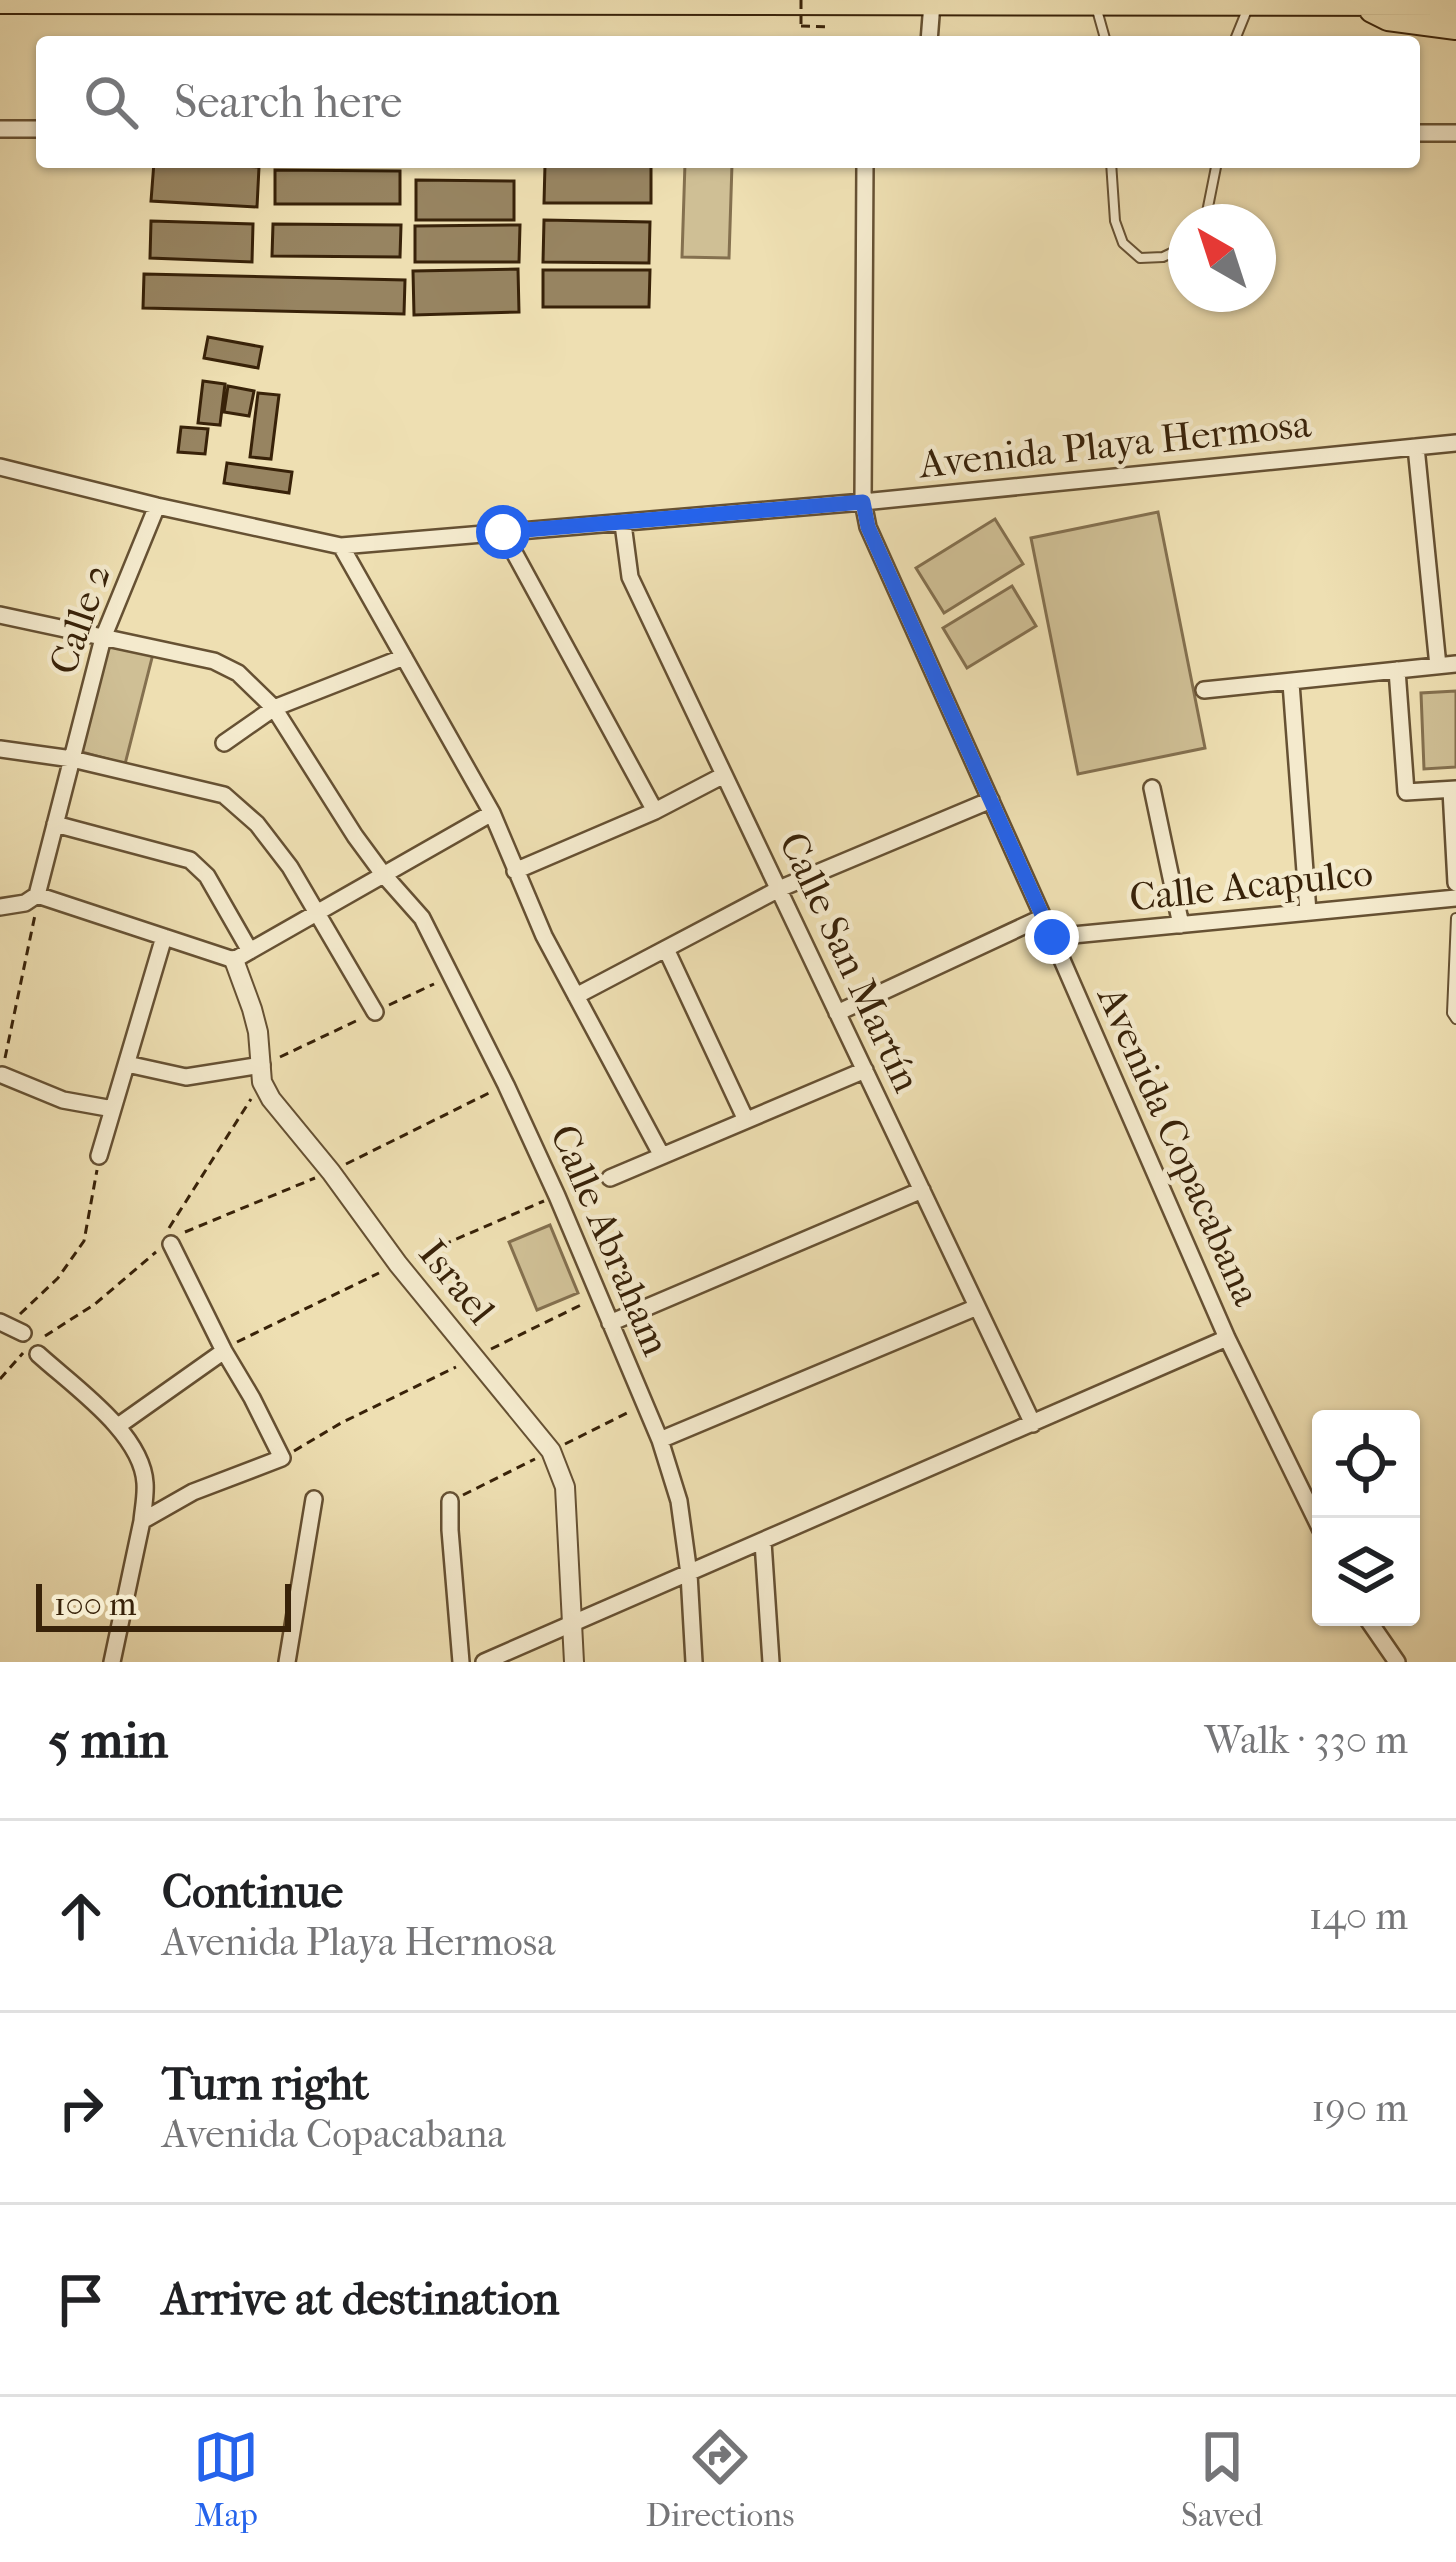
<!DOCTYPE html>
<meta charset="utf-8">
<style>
:root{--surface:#fff;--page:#f6f6f6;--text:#202124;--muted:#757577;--line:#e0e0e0;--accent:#2563eb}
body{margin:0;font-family:"IM FELL French Canon",serif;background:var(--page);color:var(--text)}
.controls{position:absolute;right:36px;bottom:36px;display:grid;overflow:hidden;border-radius:12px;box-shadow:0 3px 9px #0004}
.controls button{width:108px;height:108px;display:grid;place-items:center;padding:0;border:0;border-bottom:3px solid var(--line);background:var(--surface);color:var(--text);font:60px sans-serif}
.compass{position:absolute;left:1168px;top:204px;width:108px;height:108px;border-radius:50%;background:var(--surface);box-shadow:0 3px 9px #0004;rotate:321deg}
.scale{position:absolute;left:36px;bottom:30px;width:255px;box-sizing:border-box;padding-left:12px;border:6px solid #382209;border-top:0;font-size:33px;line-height:42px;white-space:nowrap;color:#382209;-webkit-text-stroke:9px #f4eacd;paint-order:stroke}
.stop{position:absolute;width:36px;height:36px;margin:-27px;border:9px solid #2563eb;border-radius:50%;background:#fff}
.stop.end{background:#2563eb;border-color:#fff;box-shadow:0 3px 12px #0008}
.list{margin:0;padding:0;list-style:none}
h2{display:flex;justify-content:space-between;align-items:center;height:156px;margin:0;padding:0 48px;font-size:51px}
h2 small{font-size:39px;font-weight:400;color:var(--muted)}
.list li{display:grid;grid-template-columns:78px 1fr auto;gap:36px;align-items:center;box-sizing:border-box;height:192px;padding:0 48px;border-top:3px solid var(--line)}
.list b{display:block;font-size:45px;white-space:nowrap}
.list p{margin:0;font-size:39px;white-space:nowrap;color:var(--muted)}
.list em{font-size:39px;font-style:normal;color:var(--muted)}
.icon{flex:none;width:66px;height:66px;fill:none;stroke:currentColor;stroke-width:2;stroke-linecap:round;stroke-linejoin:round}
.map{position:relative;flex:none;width:1456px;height:1662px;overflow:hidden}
.search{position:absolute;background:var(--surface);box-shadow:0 3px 9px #0004;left:36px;right:36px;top:36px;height:132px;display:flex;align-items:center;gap:30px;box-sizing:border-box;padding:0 42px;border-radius:12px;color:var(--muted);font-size:45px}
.sheet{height:732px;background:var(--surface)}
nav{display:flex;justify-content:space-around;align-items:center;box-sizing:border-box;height:168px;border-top:3px solid var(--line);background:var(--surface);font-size:33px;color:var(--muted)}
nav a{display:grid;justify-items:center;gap:6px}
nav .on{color:var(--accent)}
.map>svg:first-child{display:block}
.green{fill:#cfbf95;stroke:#84704f;stroke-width:3}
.building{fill:#978461;stroke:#382209;stroke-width:3}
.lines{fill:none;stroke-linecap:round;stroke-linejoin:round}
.service-casing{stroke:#665133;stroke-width:12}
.minor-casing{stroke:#665133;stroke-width:20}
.tertiary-casing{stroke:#665133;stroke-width:22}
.trunk-casing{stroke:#382209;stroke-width:28}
.path{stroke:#382209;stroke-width:3;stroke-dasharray:9 6;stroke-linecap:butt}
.service{stroke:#f4eacd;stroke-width:8}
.minor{stroke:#f4eacd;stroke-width:15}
.tertiary{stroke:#f4eacd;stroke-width:18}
.trunk{stroke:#eedfb2;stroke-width:24}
.path-bridge{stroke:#382209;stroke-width:3;stroke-dasharray:9 6;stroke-linecap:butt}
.route{stroke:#2563eb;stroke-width:15}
.labels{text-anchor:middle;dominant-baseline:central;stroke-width:9;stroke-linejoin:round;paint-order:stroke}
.street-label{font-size:39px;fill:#382209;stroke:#f4eacd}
</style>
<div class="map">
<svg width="1456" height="1662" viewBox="0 0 1456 1662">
<rect width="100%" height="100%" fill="#eedfb2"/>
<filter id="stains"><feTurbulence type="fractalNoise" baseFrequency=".00167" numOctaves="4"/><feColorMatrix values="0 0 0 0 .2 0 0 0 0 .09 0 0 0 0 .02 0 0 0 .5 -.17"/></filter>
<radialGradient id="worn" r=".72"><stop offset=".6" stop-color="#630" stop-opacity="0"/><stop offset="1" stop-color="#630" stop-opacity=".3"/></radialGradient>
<path class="green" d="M685,163L732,164L729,258L682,257Z
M1158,512L1205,748L1078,774L1031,538Z
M995,519L1023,564L944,613L916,568Z
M1012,586L1036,626L967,668L943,628Z
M116,643L154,650L125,764L82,752L107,650Z
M1456,691V767L1424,769L1421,693Z
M550,1225L578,1293L537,1310L509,1242Z"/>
<path class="building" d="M154,162L259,167L257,207L151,201Z
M545,165H651V203H544Z
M275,170L400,171V204H275Z
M416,180L514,181V220H416Z
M544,220L650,222L649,263L543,262Z
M151,221L253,224L252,262L150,258Z
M273,224L401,225L400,257L272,256Z
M520,225L519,262H415V226Z
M518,269L519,312L414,315L413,271Z
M543,270H650L649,307H543Z
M144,274L405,280L404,314L143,308Z
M208,337L262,347L258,368L204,358Z
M203,381L225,384L220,425L198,423Z
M228,386L254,391L249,416L224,412Z
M258,393L279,395L271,459L250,457Z
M181,427L208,429L205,454L178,452Z
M227,463L292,472L289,493L224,483Z"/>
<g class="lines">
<defs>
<path id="service" d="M1097,10L1106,42
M1234,42L1247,10
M1111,162L1115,221L1123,243L1140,258L1163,257L1186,246
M1205,222L1217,162
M1456,918L1452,1013L1456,1019"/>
<path id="minor" d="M929,42L932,3
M0,129H42
M1414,133H1456
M865,162L863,502L868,527L1052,937L1227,1338L1321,1530
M1416,447L1438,666
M0,467L157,506L341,546L863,502L1456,443
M623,524L630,577L1033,1424
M503,532L655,811
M341,546L492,813L544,936L662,1156
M0,615L214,661L238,673L274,708L355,836L383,874L422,918L506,1085L557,1196L660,1440L679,1501L689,1574L694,1662
M1397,670L1406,792L1456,789
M1291,683L1308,912
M1204,690L1456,664
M224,743L274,708L404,657
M0,749L72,759L224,795L257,824L290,867L375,1012
M1152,788L1181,925
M1451,790L1456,883
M55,824L190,860L207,876L250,951
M515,871L655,811L724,775
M37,895L103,638L157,506
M0,907L25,903L37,895L234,960L492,813
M1052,937L1456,898
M666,949L746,1120
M576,996L779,889L991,800
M837,1013L1043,917
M127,1064L186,1077L262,1065
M2,1075L63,1100L113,1109
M99,1156L164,937
M610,1178L865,1070
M0,1322L23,1333
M610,1323L922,1190
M38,1354C73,1386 142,1433 145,1483C146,1496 143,1509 142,1521
M118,1426L224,1351
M660,1440L977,1307
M450,1501V1530L461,1662
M763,1542L771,1662
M1366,1617L1397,1662
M112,1662L142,1521L193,1492L282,1458L252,1398L224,1351L171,1244
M287,1662L314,1499
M484,1662L1227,1338"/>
<path id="tertiary" d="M234,960L252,1009L258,1032L262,1082L271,1099L331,1172L398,1264L551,1451L565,1487L574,1662"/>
<path id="trunk" d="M0,1L1456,3
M1372,10L1388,18L1456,27"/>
</defs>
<use href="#service" class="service-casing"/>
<use href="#minor" class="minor-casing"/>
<use href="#tertiary" class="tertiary-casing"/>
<use href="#trunk" class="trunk-casing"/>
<path class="path" d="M801,26L830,27
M389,1005L434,984
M280,1057L358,1020
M5,1058L35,915
M346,1164L493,1091
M169,1228L251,1099
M185,1232L315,1178
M415,1257L544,1201
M20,1314L58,1278L84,1241L97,1170
M45,1336L95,1304L156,1252
M237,1342L379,1273
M491,1349L585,1303
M0,1379L23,1353
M565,1444L631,1411
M294,1451L341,1423L456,1367
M463,1495L535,1459"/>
<use href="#service" class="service"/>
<use href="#minor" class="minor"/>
<use href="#tertiary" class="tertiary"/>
<use href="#trunk" class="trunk"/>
<path class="path-bridge" d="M801,0V26"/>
</g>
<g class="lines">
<path class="route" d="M503,532L863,502L868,527L1052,937"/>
</g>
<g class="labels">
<g class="street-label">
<text transform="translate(1115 444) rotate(-6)">Avenida Playa Hermosa</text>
<text transform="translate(80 619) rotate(-71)">Calle 2</text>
<text transform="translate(1251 885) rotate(-6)">Calle Acapulco</text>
<text transform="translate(850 962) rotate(65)">Calle San Martín</text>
<text transform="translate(1179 1146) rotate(66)">Avenida Copacabana</text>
<text transform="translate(610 1240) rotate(67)">Calle Abraham</text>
<text transform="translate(457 1282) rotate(51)">Israel</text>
</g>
</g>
<rect width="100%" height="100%" filter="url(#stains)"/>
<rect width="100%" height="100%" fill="url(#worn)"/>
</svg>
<div class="controls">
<button><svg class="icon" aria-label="locate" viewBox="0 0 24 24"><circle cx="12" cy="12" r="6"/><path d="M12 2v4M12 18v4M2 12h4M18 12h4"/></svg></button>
<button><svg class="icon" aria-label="layers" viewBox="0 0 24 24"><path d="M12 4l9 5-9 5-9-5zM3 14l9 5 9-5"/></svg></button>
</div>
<svg class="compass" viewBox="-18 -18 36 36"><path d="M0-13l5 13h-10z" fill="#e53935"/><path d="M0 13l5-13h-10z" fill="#757577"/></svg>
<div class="scale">100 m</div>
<div class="stop" style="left:503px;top:532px"></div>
<div class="stop end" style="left:1052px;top:937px"></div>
<div class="search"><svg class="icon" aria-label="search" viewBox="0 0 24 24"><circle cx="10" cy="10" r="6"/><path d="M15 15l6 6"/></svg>Search here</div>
</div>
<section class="sheet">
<h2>5 min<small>Walk · 330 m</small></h2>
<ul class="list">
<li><svg class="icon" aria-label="ahead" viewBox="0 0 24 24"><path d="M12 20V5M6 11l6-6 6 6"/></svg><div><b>Continue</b><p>Avenida Playa Hermosa</p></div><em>140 m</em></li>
<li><svg class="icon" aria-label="right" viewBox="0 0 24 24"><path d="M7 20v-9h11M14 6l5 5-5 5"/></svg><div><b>Turn right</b><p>Avenida Copacabana</p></div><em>190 m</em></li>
<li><svg class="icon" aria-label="arrive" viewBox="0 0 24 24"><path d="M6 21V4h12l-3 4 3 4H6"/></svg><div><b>Arrive at destination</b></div></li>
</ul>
</section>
<nav>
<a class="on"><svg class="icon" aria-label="map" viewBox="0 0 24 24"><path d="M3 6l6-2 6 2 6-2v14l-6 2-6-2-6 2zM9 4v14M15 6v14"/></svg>Map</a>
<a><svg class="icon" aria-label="directions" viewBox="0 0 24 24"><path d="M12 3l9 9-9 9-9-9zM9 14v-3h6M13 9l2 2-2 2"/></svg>Directions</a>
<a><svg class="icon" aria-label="saved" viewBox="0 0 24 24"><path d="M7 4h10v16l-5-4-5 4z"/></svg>Saved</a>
</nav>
